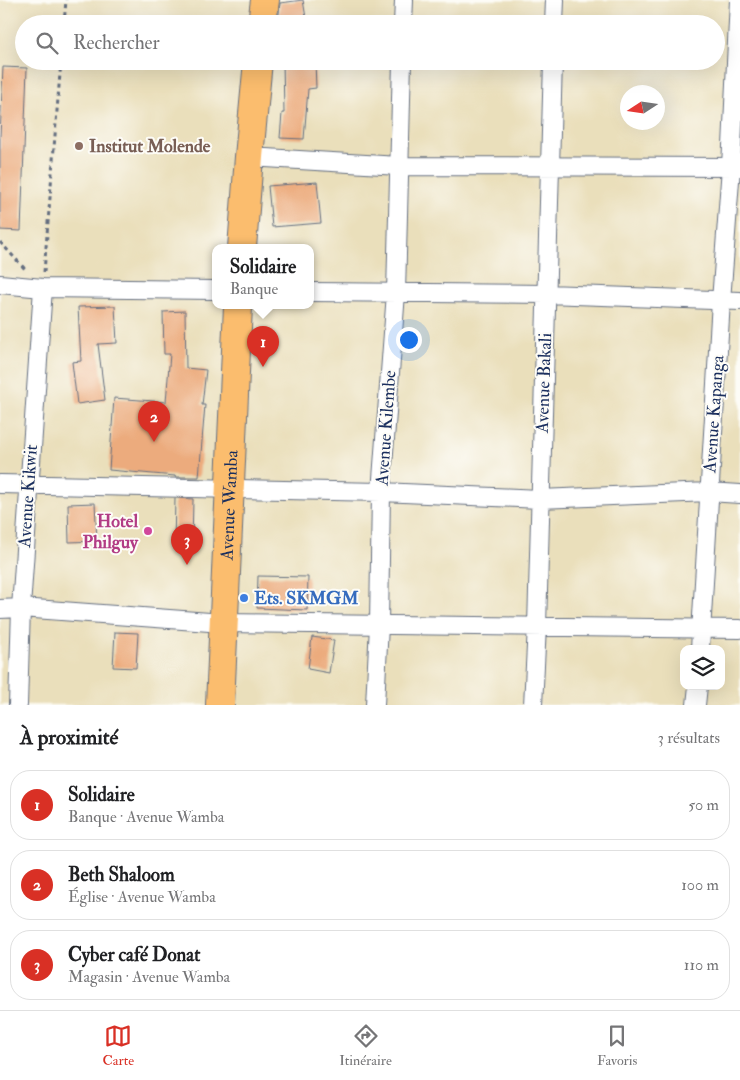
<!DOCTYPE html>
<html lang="fr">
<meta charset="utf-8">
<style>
:root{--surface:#fff;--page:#f6f6f6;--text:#202124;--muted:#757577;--line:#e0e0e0;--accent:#d93025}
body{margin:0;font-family:"IM FELL Double Pica",serif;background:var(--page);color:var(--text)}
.controls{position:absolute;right:15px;bottom:15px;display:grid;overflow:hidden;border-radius:10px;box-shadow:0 5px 20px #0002}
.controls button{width:45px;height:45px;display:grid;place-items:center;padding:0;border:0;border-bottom:1px solid var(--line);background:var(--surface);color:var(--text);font:25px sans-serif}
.compass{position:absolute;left:620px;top:85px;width:45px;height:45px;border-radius:50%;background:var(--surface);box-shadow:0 5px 20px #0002;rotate:258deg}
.you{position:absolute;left:408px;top:339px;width:18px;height:18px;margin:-12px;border:4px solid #fff;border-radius:50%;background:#1a73e8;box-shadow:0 0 0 8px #1a73e833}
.badge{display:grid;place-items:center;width:32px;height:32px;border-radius:50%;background:var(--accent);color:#fff;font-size:16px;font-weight:700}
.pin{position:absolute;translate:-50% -41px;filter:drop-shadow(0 1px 2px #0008)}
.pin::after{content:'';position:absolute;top:26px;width:18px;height:15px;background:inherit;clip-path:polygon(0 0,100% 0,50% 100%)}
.popup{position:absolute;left:212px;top:244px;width:102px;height:65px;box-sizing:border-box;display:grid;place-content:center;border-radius:10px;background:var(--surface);filter:drop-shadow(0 1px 4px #0005);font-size:16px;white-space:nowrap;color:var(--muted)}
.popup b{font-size:19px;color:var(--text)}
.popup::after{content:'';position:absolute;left:50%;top:100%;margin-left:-10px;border:10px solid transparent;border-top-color:var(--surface)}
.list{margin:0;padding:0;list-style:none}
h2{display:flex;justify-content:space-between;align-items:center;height:65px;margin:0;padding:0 20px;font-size:21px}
h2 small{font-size:16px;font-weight:400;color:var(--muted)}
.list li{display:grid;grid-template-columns:32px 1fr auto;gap:15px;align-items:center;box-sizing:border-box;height:70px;margin:0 10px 10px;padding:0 10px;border:1px solid var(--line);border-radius:20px}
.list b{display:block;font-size:19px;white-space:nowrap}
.list p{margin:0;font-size:16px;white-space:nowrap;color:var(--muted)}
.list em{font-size:16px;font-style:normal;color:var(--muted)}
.icon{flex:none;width:28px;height:28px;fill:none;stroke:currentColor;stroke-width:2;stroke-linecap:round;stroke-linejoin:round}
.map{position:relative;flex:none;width:740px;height:705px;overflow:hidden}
.search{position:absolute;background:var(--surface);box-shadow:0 5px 20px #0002;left:15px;right:15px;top:15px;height:55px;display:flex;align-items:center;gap:12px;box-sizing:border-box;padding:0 18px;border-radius:28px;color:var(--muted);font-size:19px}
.sheet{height:305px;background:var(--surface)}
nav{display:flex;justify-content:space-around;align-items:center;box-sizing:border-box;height:70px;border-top:1px solid var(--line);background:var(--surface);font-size:14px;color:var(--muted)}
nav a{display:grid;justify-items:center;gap:2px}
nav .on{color:var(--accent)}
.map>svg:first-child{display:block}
.building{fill:#ecab7d}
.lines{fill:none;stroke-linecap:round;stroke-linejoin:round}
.street-casing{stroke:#636d7f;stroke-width:20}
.primary-casing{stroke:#636d7f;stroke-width:30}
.path{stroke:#636d7f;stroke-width:3;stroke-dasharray:4 4;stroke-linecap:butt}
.street{stroke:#fff;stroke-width:18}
.primary{stroke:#fbbd6e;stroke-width:28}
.education-dot{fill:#8d6e63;stroke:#fdfcf7;stroke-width:2}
.hotel-dot{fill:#d1479c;stroke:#fdfcf7;stroke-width:2}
.shop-dot{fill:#3f7fe0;stroke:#fdfcf7;stroke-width:2}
.labels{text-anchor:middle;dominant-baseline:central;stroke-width:4;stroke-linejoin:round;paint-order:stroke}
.education-label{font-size:18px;font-weight:bold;fill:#785e54;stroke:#fdfcf7;text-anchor:start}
.street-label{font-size:18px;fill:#1b2f5e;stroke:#fdfcf7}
.hotel-label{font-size:18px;font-weight:bold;fill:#b23c85;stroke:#fdfcf7;text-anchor:end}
.shop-label{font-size:18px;font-weight:bold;fill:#366cbe;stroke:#fdfcf7;text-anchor:start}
</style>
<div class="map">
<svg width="740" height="705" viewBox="0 0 740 705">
<rect width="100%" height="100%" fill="#fdfcf7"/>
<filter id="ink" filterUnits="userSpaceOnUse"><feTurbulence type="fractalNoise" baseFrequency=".02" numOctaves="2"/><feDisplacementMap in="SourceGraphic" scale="10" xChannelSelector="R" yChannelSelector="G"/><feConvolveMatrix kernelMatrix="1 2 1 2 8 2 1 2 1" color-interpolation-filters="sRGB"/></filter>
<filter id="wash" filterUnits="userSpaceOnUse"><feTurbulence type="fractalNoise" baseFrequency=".0096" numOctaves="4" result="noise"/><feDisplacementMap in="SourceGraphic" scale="20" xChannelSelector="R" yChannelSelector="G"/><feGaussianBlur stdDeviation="1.12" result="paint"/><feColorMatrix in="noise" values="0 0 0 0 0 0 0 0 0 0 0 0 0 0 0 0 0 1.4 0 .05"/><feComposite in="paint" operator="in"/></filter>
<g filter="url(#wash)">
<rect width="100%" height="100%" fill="#eadfbb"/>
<g id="blocks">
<path class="building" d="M303,0L307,24H278L280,3Z
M283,61H315L316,88L308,89L304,139L280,138L282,113H284Z
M3,67L27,68L21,231L0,230V136Z
M317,182L321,223L272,227L268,186Z
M115,306L117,343L98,344L105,400L77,404L72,362L81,361L78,307Z
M185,311L186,368L206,370L202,405H205L199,477H175V476L109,470L114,398L166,402L170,354H164L163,312Z
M175,498L193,499L192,546H174Z
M95,503L97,541L69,542L68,504Z
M258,576L308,577L307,610L257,608Z
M115,632L138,633L136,668L113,667Z
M312,637L334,640L329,673L308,669Z"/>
</g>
</g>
<g filter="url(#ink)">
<use href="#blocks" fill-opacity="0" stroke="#636d7f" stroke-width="1"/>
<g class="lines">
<defs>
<path id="street" d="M403,24L404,0
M554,24L555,0
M249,157L399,166L740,167
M0,284L43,288L216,290
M310,292L547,294L740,301
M0,484L381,492L540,499L709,492L740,494
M0,609L21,608L223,623L740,629
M700,649L721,301L731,167L739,0
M18,705L21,608L43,288
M375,705L379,625L381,492L396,293L402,61
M533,705L537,626L553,61
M696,705L698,686"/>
<g id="primary">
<path d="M262,24L265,0"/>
<path d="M242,248L249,157L258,61"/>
<path id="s1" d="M220,705L238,306"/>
</g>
</defs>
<use href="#street" class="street-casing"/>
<use href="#primary" class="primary-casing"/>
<path class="path" d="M64,24L66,0
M0,242L25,269
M44,272L61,61"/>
<use href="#street" class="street"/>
<use href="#primary" class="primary"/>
</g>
</g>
<circle class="education-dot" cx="79" cy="146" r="5"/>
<circle class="hotel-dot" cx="148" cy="531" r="5"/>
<circle class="shop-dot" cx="244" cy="598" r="5"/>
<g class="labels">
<g class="education-label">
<text x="89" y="146">Institut Molende</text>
</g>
<g class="street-label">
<text transform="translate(544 383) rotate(-88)">Avenue Bakali</text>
<text transform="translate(714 414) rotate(-86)">Avenue Kapanga</text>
<text transform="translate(386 428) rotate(-86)">Avenue Kilembe</text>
<text transform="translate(28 496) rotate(-86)">Avenue Kikwit</text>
<text stroke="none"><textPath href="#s1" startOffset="200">Avenue Wamba</textPath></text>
</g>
<g class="hotel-label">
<text x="138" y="521">Hotel<tspan x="138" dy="21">Philguy</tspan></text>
</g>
<g class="shop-label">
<text x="254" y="598">Ets. SKMGM</text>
</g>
</g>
</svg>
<div class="controls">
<button><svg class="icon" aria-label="layers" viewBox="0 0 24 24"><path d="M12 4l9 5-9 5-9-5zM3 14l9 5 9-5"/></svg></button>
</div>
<svg class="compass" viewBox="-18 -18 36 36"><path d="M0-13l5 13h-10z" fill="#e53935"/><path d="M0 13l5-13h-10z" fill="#757577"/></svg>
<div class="you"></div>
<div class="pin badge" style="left:263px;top:367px">1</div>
<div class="popup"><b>Solidaire</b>Banque</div>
<div class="pin badge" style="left:154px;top:442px">2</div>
<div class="pin badge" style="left:187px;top:565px">3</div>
<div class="search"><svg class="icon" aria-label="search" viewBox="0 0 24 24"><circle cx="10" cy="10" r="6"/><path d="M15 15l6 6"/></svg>Rechercher</div>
</div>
<section class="sheet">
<h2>À proximité<small>3 résultats</small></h2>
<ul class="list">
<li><span class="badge">1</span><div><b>Solidaire</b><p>Banque · Avenue Wamba</p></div><em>50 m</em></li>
<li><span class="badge">2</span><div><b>Beth Shaloom</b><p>Église · Avenue Wamba</p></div><em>100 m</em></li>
<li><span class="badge">3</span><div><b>Cyber café Donat</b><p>Magasin · Avenue Wamba</p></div><em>110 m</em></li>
</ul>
</section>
<nav>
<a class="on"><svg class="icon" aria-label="map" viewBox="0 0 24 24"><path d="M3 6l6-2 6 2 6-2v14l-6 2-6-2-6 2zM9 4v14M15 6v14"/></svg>Carte</a>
<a><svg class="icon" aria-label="directions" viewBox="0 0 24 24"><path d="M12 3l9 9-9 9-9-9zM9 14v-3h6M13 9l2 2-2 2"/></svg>Itinéraire</a>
<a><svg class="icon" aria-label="saved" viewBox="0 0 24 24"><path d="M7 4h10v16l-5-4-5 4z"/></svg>Favoris</a>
</nav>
